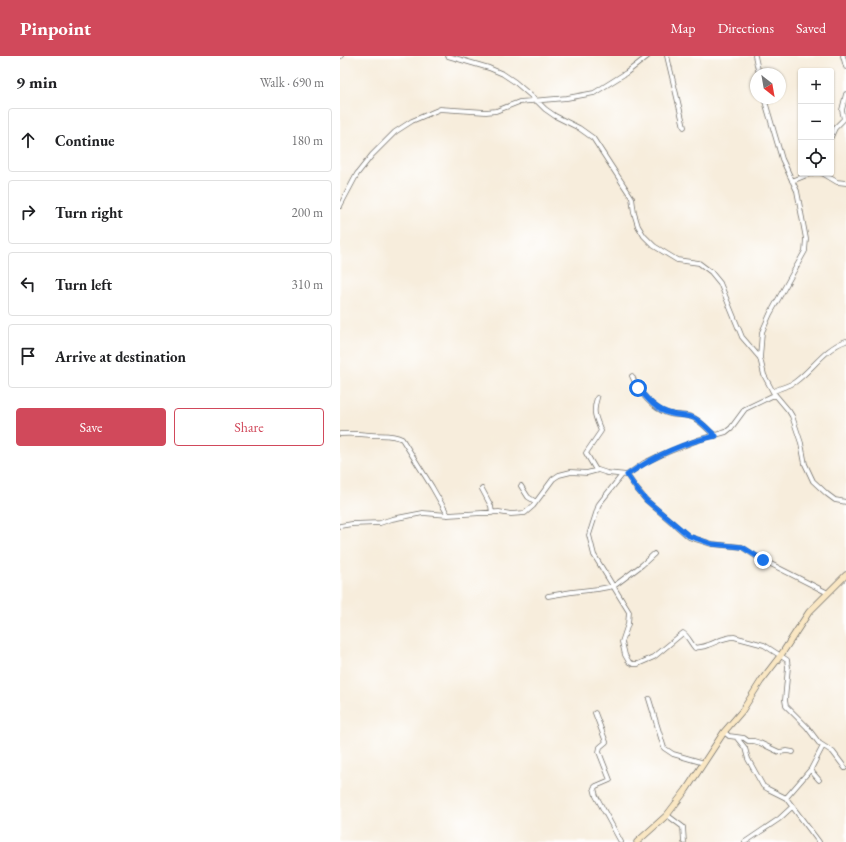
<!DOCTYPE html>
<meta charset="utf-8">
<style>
:root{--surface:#fff;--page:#f2f2f2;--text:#202124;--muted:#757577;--line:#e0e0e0;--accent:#d1495b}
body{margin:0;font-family:"EB Garamond",serif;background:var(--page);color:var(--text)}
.controls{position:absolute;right:12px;top:12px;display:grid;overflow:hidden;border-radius:4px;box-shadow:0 1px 3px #0004}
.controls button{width:36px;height:36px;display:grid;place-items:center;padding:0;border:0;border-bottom:1px solid var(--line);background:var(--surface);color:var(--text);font:20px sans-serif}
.compass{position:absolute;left:410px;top:12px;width:36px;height:36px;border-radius:50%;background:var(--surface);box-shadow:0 1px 3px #0004;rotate:149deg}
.stop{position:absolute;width:12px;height:12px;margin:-9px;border:3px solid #1a73e8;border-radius:50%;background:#fff}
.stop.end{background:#1a73e8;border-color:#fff;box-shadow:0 1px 4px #0008}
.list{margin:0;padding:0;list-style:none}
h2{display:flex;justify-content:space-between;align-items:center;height:52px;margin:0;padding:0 16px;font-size:17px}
h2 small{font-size:13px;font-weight:400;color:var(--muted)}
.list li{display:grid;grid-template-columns:26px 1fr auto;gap:12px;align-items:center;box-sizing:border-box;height:64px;margin:0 8px 8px;padding:0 8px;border:1px solid var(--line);border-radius:4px}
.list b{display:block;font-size:15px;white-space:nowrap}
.list em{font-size:13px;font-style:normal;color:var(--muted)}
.actions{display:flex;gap:8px;padding:12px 16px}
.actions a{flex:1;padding:9px 0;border:1px solid var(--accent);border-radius:4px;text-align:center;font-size:14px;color:var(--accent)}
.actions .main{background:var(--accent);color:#fff}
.icon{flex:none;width:22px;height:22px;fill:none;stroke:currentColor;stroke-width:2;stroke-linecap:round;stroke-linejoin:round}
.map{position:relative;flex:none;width:506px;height:786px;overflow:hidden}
header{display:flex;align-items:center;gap:24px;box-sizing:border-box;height:56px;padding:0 20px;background:var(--accent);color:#fff}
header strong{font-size:19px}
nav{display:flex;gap:22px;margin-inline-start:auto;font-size:14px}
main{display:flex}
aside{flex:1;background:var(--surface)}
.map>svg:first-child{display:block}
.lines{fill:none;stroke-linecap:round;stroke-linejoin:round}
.street-casing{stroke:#726f69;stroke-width:5.5}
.secondary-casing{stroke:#726f69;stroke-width:7}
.street{stroke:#fff;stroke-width:4}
.secondary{stroke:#fae7c3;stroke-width:5.5}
.route{stroke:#1a73e8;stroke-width:5}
</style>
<header>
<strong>Pinpoint</strong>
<nav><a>Map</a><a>Directions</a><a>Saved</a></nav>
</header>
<main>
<aside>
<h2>9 min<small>Walk · 690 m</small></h2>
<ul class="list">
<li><svg class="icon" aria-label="ahead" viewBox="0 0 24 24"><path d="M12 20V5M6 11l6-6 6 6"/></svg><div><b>Continue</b></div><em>180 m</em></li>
<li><svg class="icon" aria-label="right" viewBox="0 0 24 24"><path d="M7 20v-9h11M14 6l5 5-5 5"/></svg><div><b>Turn right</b></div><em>200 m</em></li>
<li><svg class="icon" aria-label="left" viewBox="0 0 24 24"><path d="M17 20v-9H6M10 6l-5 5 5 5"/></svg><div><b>Turn left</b></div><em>310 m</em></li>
<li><svg class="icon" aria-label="arrive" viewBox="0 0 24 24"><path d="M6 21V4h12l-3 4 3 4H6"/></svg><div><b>Arrive at destination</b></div></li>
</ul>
<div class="actions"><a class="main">Save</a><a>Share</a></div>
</aside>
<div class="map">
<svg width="506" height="786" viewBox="0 0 506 786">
<rect width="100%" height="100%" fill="#fff"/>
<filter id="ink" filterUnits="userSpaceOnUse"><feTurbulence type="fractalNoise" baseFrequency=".025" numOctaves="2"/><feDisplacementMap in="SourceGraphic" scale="8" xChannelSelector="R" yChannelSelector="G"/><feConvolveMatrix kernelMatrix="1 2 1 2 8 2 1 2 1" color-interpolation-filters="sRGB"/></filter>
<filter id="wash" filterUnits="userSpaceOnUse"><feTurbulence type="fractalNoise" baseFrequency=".012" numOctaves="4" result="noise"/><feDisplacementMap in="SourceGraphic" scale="16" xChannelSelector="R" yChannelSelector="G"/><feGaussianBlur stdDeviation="0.9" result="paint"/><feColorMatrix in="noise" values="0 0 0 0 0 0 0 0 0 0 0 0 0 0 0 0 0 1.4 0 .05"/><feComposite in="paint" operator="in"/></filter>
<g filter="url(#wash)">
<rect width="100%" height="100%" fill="#f7eddc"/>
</g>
<g filter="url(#ink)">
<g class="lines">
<defs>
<path id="street" d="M0,0H1
M108,0L149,12L163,18L175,26L197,45L205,53L215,60L239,72L253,82L292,142L294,157L298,170L304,180L314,190L337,204L359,207L371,216L380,227L402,281L420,302L424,319L433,336L449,355L452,360L461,387L465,408L473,425L487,438L495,444L506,446
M327,0L344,71
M415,0L419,18
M503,0L506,11
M491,81L495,72L504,63L502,54L506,38
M482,117L497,126L506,127
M452,125L472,117
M0,150L17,118L32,99L55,76L72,65L100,53L146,56L156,55L179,46L227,42L254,37L286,17L308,0
M420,302L422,276L430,258L465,195L466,183L457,135L442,103L424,42
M292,320C298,335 313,354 330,358C338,360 346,358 354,362C363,367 368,374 375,380
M433,336C440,331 448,331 455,326C473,313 485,292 506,285
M0,378C11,377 21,378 31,379C42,380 52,378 62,383L92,431L108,459
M256,414L246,397L261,375C256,362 252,357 257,342
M282,419L259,448L249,479L254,499L289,556L288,568L282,586L285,599L289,606L293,608H298L314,601L343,577C348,580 351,588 355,592C360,591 364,591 368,589C377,586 384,581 394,581L424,589L447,604L448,611L445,644L446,650L467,671L479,687L493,696L505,712
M287,419L296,432L306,444L349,481L372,488L402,491L417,501L488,537
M181,430L188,441L196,446
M142,433L151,450L152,457
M0,470L12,468L40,467L52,463L83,457L108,459L159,456L171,458L185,457L193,450L213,423L219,419L231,416L247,417L258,414L267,417L287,419L304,407L323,398L358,384L386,376L391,372L405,353L432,340H435
M208,540L232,536L258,533L274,530L302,509L314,498
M309,643L324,692L333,698L364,707
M255,657L266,686L260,691L259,696L270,724L256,730L254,732L256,740L281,786
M384,676L389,680L404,682L408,685H414L420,687L439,696L447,695L453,696
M397,682L405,692L408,703L423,730L428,733L446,742L479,786
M479,724L473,717L471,713L483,690
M446,742L471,713
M327,759L343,771L344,786
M405,786L439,763L452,751"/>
<path id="secondary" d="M297,786L327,759L346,734L384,676L402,655L421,625L441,599L469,556L506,519"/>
</defs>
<use href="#street" class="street-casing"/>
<use href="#secondary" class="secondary-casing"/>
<use href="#street" class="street"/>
<use href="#secondary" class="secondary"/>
</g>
</g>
<g class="lines" filter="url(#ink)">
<path class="route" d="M298,332C307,343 317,355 332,358C339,360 347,359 354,362C363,366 368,374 376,380C344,386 313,401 287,419L296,432L306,444L349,480L372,488L402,491L423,504"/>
</g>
</svg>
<div class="controls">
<button>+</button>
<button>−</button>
<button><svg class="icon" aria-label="locate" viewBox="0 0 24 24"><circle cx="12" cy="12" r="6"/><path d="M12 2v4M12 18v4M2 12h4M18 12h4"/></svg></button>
</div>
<svg class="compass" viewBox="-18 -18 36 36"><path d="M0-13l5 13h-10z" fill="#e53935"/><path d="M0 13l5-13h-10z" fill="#757577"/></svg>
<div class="stop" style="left:298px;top:332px"></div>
<div class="stop end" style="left:423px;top:504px"></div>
</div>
</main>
